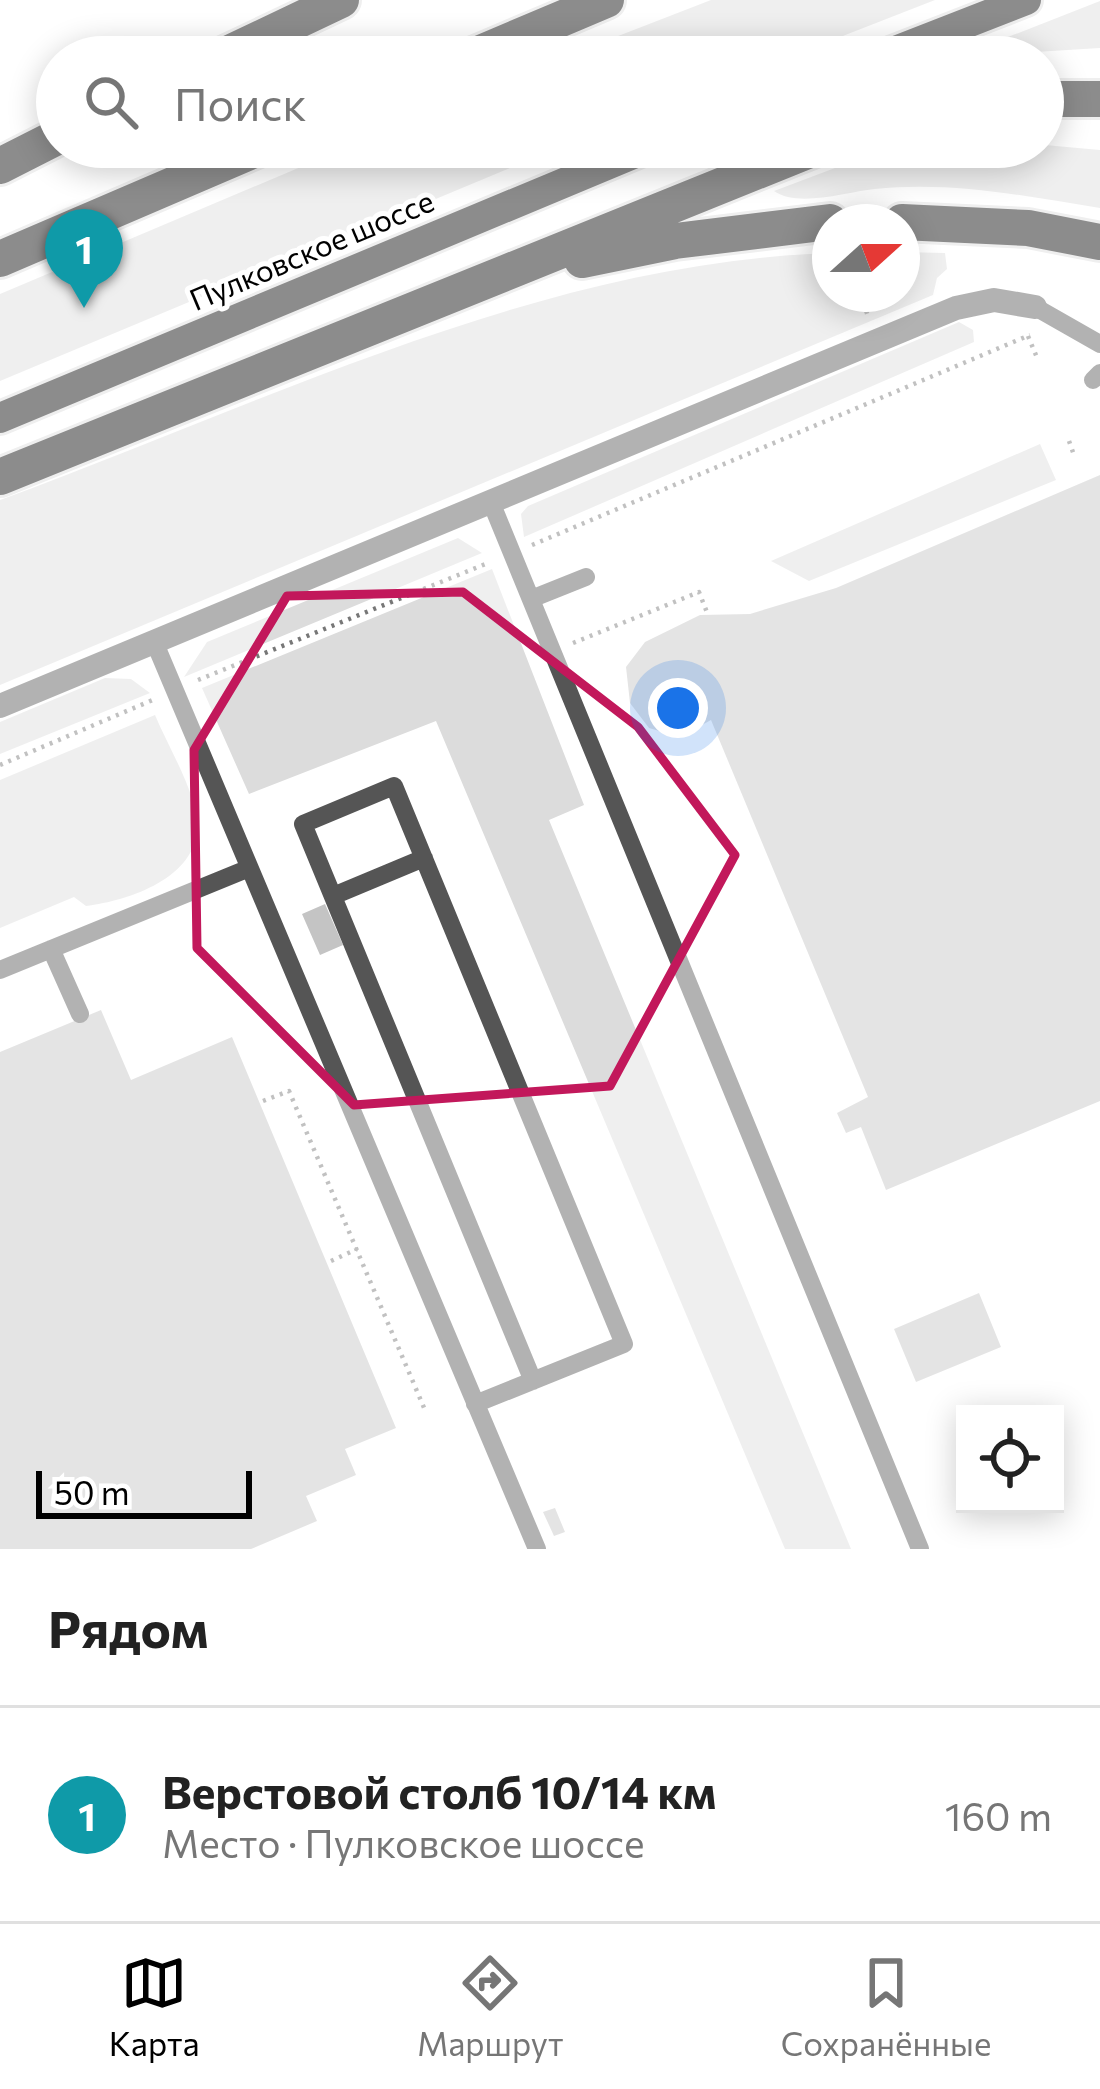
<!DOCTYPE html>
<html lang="ru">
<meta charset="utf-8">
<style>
:root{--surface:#fff;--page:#f2f2f2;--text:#222;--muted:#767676;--line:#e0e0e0;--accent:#000}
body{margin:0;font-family:Commissioner,sans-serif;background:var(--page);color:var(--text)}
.controls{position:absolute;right:36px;bottom:36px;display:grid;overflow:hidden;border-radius:0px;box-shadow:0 6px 30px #0003}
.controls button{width:108px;height:108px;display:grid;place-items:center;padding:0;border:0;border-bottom:3px solid var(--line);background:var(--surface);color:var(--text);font:60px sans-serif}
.compass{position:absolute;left:812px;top:204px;width:108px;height:108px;border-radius:50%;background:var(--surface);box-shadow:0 6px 30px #0003;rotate:69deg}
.scale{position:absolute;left:36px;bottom:30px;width:216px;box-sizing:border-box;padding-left:12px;border:6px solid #000;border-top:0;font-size:33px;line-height:42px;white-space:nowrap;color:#000;-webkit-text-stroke:9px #fff;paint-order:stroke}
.you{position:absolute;left:678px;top:708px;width:42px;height:42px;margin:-30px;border:9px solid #fff;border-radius:50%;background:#1a73e8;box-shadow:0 0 0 18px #1a73e833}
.badge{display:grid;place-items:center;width:78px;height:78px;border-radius:50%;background:var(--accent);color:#fff;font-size:39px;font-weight:700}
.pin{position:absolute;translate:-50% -99px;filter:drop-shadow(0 3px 6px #0008)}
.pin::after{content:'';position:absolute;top:63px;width:42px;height:36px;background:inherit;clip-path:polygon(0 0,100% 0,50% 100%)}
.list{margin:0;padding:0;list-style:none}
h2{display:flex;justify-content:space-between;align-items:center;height:156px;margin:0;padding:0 48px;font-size:51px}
h2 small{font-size:39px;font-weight:400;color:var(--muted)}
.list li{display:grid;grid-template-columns:78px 1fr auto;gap:36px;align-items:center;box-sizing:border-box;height:216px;padding:0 48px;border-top:3px solid var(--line)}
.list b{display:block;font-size:45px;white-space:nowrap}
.list p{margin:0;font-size:39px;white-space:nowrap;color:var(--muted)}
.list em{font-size:39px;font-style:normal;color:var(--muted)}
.icon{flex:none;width:66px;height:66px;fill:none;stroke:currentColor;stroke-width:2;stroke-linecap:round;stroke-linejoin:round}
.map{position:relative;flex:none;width:1100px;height:1549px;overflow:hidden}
.search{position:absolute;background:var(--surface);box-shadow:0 6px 30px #0003;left:36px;right:36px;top:36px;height:132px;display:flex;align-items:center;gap:30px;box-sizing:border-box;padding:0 42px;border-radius:66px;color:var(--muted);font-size:45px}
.sheet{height:372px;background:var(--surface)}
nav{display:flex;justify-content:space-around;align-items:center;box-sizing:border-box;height:168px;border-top:3px solid var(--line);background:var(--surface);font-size:33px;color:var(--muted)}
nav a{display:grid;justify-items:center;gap:6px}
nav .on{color:var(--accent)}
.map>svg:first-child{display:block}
.green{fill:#dcdcdc}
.building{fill:#c4c4c4}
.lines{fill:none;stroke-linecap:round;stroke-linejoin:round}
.primary-casing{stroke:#dbdbdb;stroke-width:36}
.highway-casing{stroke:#dbdbdb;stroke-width:42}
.path{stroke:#777;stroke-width:4.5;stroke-dasharray:3 6;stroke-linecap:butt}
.lane{stroke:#555;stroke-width:18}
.street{stroke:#555;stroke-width:24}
.primary{stroke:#000;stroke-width:30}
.highway{stroke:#000;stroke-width:36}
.marked{fill:none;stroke:#c2185b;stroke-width:9;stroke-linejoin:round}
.labels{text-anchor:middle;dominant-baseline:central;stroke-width:10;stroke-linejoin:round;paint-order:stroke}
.street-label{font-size:30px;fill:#000;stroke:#fff}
</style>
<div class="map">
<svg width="1100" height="1549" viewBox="0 0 1100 1549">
<rect width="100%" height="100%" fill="#fff"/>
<path class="green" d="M711,0H935L789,57H564Z
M1100,1V48L957,57Z
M1045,145L1100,150V208C1025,196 951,181 875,189C846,192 798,208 774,191L880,151L906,166Z
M348,147H560L0,381V294Z
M902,252L945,253L947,269L937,278L933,295L0,685V500C268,402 540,263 830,253V294H902Z
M959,322L973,330L974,342L524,537L521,514L528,506Z
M1040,444L1056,480L809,581L771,561Z
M458,538L482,553L184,677L207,642Z
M492,569L584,805L549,820L851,1549H785L436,721L249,794L202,688Z
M105,678L131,679L150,693L0,754V722Z
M155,715C168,746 189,780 196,813C208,874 133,900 86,906L74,897L0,928V780Z"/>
<path class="building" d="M1100,475V1101L886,1190L861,1127L846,1133L837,1113L868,1097L711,720L680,737L649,728L630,703L626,667L645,642L700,615L750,614L836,588Z
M325,904L343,945L320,955L302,914Z
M101,1010L131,1080L232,1037L396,1428L345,1449L356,1475L306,1496L317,1521L251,1549H0V1052Z
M979,1293L1001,1347L916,1382L894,1329Z
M555,1508L565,1532L554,1536L543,1512Z"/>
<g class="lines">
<defs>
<path id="primary" d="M880,57L1026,0
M0,418L650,147"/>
<path id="highway" d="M221,57L341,0
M471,57L606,0
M1043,99H1100
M0,166L57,137
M902,222L1028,228L1100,242
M0,259L261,147
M582,260L675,241L830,222
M0,477L817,147"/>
</defs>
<use href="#primary" class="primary-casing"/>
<use href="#highway" class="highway-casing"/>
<path class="path" d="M860,294L869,319
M1028,336L1038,360
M1069,441L1075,458
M532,545L1030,335
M573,643L699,592L708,615
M198,680L488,563
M0,765L155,699
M263,1101L289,1091L425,1410
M331,1261L357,1249"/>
<path class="lane" d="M1035,307L1100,344
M1093,380L1100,373
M491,502L920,1549
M531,599L586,577
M154,641L537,1549
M333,896L424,858
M51,949L80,1014
M0,970L247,869
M475,1404L624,1344L394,786L303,824L533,1381"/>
<path class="street" d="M0,706L956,308L994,300L1035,307"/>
<use href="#primary" class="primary"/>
<use href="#highway" class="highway"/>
</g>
<path d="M0 0H1100V1549H0ZM463,592L638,727L735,855L610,1086L354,1105L197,948L194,750L287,596Z" fill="#fff" fill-opacity=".55" fill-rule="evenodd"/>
<path class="marked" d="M463,592L638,727L735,855L610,1086L354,1105L197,948L194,750L287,596Z"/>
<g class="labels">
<g class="street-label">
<text transform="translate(311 249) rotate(-23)">Пулковское шоссе</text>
</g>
</g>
</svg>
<div class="controls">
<button><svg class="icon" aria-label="locate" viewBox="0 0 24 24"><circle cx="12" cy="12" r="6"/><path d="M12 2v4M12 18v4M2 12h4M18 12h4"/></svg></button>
</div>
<svg class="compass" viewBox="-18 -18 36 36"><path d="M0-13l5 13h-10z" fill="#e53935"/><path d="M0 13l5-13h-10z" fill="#767676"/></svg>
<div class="scale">50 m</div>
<div class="you"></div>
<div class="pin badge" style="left:84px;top:308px;background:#0f9aa8">1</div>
<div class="search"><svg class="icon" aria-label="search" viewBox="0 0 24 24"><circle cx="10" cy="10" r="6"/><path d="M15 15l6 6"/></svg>Поиск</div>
</div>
<section class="sheet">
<h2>Рядом<small></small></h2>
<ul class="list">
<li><span class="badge" style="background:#0f9aa8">1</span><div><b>Верстовой столб 10/14 км</b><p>Место · Пулковское шоссе</p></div><em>160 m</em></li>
</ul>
</section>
<nav>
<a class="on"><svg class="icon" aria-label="map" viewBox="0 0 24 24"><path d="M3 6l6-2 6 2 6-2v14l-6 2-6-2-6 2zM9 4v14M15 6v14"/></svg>Карта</a>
<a><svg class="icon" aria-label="directions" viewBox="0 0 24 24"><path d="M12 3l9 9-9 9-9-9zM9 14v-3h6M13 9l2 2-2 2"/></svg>Маршрут</a>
<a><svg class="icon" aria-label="saved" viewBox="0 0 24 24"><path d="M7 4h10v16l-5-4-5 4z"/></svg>Сохранённые</a>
</nav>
